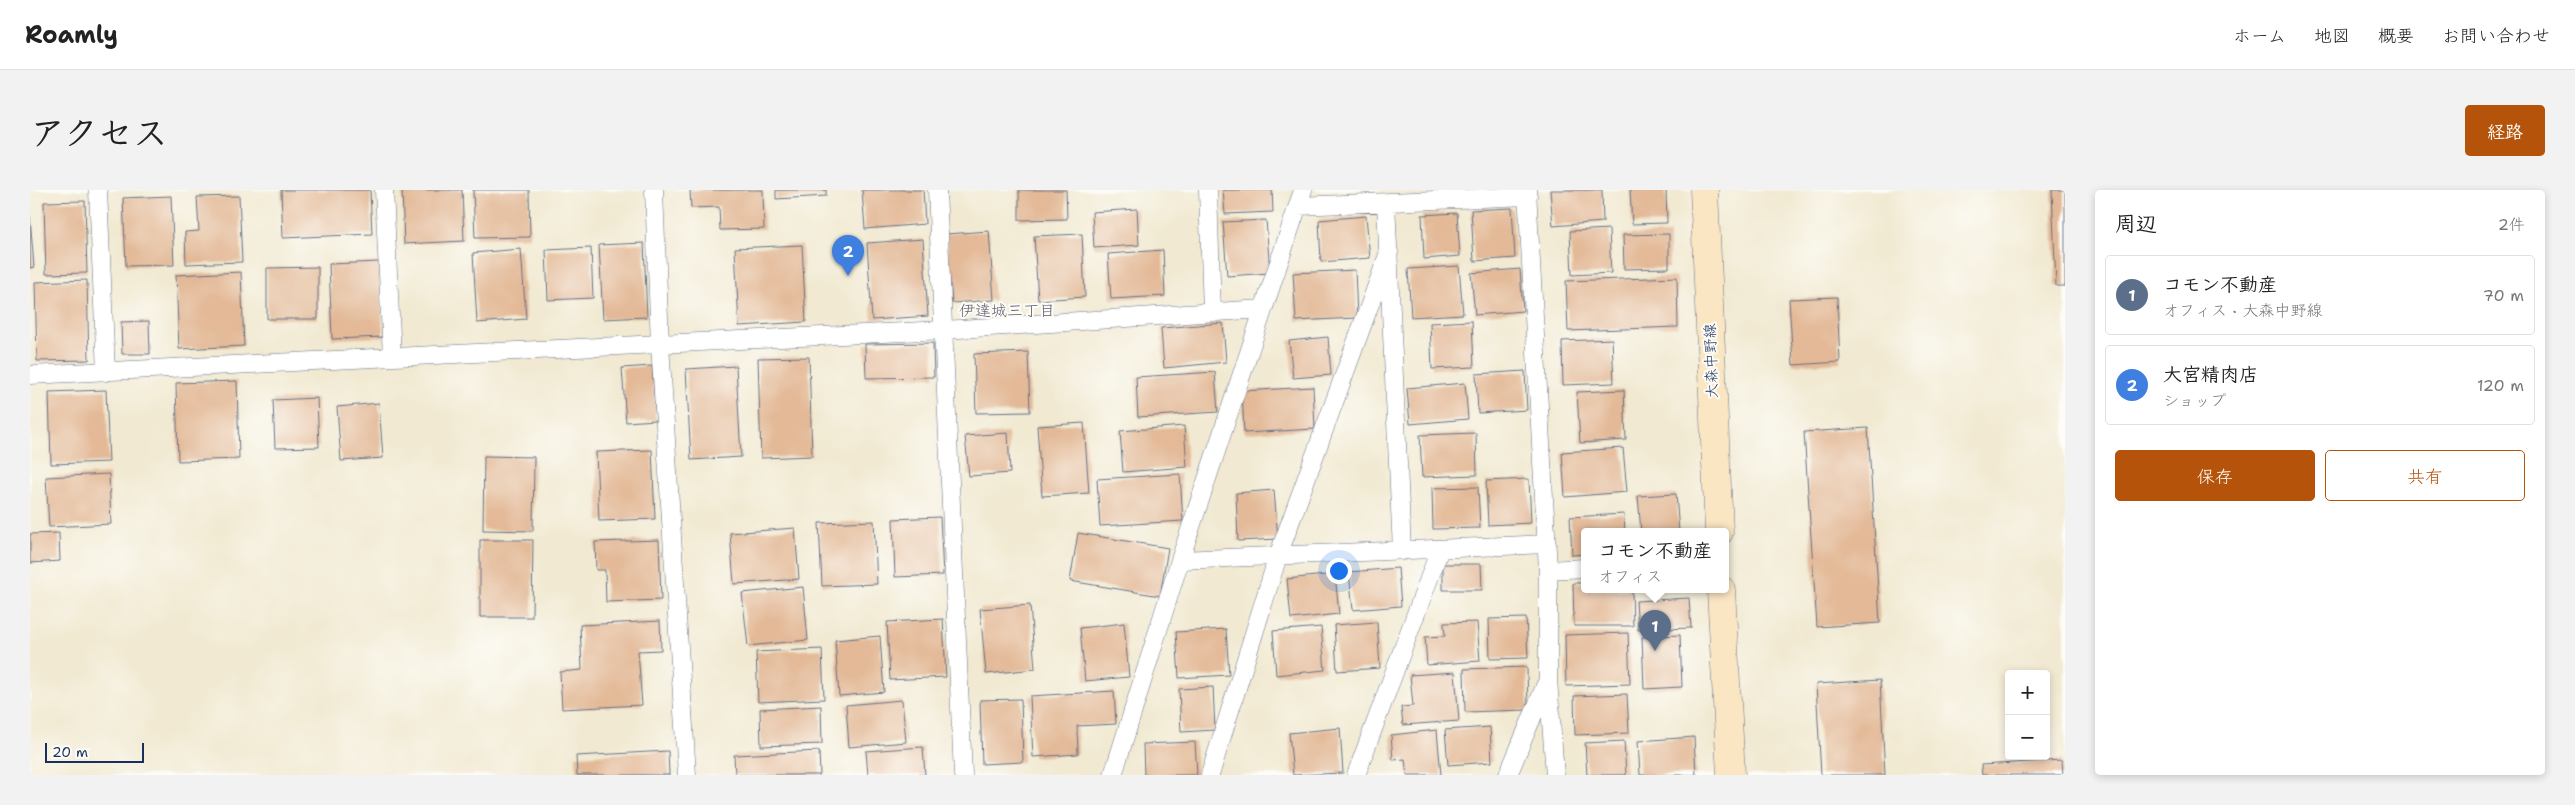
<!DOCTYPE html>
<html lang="ja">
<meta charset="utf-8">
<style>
:root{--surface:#fff;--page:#f2f2f2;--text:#222;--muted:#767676;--line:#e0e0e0;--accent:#b45309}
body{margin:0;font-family:"Shantell Sans","Klee One",sans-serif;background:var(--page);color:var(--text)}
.controls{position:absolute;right:15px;bottom:15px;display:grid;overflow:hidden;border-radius:5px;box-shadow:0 2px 8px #0003}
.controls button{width:45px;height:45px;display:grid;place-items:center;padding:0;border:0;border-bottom:1px solid var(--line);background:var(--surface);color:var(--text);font:25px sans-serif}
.scale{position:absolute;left:15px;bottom:12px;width:99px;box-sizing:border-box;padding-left:5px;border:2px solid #1b2f5e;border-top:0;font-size:14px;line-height:18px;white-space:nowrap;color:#1b2f5e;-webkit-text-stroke:4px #fdfcf7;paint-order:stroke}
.you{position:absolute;left:1308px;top:380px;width:18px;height:18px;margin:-12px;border:4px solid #fff;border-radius:50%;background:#1a73e8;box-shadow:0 0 0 8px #1a73e833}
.badge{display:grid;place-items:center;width:32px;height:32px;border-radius:50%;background:var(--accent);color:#fff;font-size:16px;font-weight:700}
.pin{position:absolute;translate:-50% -41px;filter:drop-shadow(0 1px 2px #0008)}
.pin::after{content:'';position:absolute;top:26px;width:18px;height:15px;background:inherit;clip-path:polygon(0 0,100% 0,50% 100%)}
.popup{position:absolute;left:1551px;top:338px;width:148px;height:65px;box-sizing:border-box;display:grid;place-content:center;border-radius:5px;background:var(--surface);filter:drop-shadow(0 1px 4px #0005);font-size:16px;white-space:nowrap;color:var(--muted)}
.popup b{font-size:19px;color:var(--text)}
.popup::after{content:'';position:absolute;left:50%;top:100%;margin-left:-10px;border:10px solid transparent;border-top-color:var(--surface)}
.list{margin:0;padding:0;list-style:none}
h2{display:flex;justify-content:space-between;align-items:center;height:65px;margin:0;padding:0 20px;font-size:21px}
h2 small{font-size:16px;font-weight:400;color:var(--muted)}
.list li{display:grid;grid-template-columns:32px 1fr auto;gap:15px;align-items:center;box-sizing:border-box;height:80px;margin:0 10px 10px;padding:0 10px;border:1px solid var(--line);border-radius:5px}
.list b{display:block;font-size:19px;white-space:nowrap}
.list p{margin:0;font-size:16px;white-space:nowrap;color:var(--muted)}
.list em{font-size:16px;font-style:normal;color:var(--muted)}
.actions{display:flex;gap:10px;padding:15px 20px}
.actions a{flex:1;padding:11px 0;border:1px solid var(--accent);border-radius:5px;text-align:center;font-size:18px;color:var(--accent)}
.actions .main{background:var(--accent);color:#fff}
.map{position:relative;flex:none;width:2035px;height:585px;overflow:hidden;border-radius:5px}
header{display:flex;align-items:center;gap:30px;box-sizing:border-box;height:70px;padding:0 25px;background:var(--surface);border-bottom:1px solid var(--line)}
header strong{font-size:24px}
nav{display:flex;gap:28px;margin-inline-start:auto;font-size:18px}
.intro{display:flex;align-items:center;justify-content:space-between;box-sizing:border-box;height:120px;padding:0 30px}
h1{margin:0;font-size:35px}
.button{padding:12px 22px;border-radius:5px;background:var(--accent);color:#fff;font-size:18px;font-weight:700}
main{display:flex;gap:30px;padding:0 30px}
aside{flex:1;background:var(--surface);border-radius:5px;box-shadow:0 2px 8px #0003}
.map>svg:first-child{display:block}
.building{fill:#e3b997}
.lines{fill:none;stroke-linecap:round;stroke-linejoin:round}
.service-casing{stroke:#667086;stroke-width:19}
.secondary-casing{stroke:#667086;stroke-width:29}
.service{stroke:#fff;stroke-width:18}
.secondary{stroke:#fbe6c3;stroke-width:28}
.labels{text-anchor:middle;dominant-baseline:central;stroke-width:4;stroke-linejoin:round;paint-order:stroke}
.street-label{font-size:15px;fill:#1b2f5e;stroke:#fdfcf7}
.neighbourhood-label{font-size:16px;fill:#615f72;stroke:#fdfcf7}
</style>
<header>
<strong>Roamly</strong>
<nav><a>ホーム</a><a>地図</a><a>概要</a><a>お問い合わせ</a></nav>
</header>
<div class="intro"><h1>アクセス</h1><a class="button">経路</a></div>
<main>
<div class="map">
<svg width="2035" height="585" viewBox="0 0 2035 585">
<rect width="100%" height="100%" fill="#fdfcf7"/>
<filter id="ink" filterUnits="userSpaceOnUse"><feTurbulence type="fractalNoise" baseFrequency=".02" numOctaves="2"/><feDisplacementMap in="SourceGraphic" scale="10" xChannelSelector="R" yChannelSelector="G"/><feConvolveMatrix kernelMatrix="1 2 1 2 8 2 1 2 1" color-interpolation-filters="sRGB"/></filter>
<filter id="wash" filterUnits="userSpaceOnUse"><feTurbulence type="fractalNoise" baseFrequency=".0096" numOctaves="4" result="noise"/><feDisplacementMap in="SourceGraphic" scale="20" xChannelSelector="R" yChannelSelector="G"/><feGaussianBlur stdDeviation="1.12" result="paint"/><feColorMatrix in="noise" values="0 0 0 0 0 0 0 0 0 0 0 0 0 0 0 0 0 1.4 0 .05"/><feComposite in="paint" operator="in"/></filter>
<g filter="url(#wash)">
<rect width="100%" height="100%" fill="#f1e9d1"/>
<g id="blocks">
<path class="building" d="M251,0H340L342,44L253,48Z
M372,0H432L434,51L374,54Z
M443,0H499L500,47L445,48Z
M660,0H733L734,39L690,40L689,17L661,18Z
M746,0H796V6L746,9Z
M832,0H893L895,34L835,39Z
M989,0H1036L1037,29L989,30Z
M1193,0H1242L1243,22L1195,24Z
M1520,0H1572L1573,32L1523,36Z
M1600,0H1636L1637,33L1602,34Z
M2022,0H2035V96H2026Z
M141,6L144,75L96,76L93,8Z
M209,6L212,72L156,74L155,42L169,41L167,7Z
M55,11L57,83L16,84L14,12Z
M1482,18L1485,68L1444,71L1441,20Z
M1107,19L1109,55L1064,58L1062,22Z
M1427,23L1430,66L1394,69L1392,25Z
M1336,26L1340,68L1291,72L1289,30Z
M0,27L4,77L0,78Z
M1236,30L1240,83L1197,86L1193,32Z
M1579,39L1581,83L1542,85L1540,41Z
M959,41L964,110L922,113L916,44Z
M1052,44L1055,107L1008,110L1004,46Z
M1639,44V78L1594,79L1593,45Z
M893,49L898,126L842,130L837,53Z
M614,53L617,127L573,129L569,55Z
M772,55L776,132L709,136L705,58Z
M561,58L563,108L518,110L516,60Z
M491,59L496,129L447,133L443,63Z
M1133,60L1135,106L1081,109L1078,64Z
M350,72L353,147L302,149L299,74Z
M1429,76L1433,124L1381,127L1378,79Z
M288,77V129H237V78Z
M1490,79L1493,121L1445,125L1441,83Z
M1325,80L1327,128L1266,131L1263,83Z
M211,82L214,156L149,159L146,85Z
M1647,87L1648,137L1538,141L1536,91Z
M57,90L59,170L7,171L5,92Z
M1807,107L1810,172L1763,175L1759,109Z
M119,131L120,164H92L91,132Z
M1442,131L1444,177L1402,179L1400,133Z
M1193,133L1196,172L1134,178L1131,138Z
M1298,147L1301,185L1263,188L1259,151Z
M1582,149L1584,193L1533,195L1532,151Z
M903,153L904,187L836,188L835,154Z
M998,162L1000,222L946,223L944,164Z
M779,167L782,266L731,268L728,168Z
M622,176L626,230L596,232L592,178Z
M706,176L711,267L661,270L656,179Z
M1495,181L1497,220L1448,223L1446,184Z
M1185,182L1188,222L1108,227L1106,187Z
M207,191L209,269L148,271L146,193Z
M1435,193L1438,229L1380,234L1377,198Z
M1283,197L1285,239L1214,243L1212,201Z
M76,200L79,272L21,274L19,202Z
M1594,200L1596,250L1550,253L1547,202Z
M287,208L289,257L245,258L243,210Z
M349,213L353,268L311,271L307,217Z
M1054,233L1059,303L1012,306L1007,236Z
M1154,236L1157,277L1093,282L1090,241Z
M1838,238L1850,433L1787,437L1774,242Z
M978,243L980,283L939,286L935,246Z
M1446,243L1447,285L1392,287L1390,245Z
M1593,258L1597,302L1535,307L1532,262Z
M622,260L625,329L569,331L566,262Z
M454,266L504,267L503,341L453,340Z
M79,284L81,334L19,337L16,287Z
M1150,284L1153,331L1070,336L1067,289Z
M1499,289L1501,333L1458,335L1456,291Z
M1448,297L1450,338L1403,339L1402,298Z
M1244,300L1248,349L1208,351L1206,303Z
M1646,304L1649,342H1611L1608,306Z
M1594,324L1595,342H1555V364L1542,365L1540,327Z
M910,327L913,385L865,387L863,329Z
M844,331L847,394L792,396L789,333Z
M765,338L769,389L704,394L700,343Z
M29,343L30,371L0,373V344Z
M1048,343L1138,358L1130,406L1040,391Z
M450,350H503L502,427H450Z
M629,350L631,410L576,412L575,380H566L565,352Z
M1413,374H1451L1452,400H1413Z
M1368,378L1371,416L1323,420L1319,382Z
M1305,384L1309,424L1261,429L1257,389Z
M1543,393H1555V400H1602L1603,436H1544Z
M773,397L778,450L718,456L712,403Z
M1659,408L1661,438L1608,440L1606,411Z
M1000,415L1005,479L956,484L950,419Z
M1496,428L1498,468L1460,469L1459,429Z
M913,429L916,487L860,490L857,432Z
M630,431L631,460L608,461L612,515L532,519L530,482L552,480L550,435Z
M1347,432L1350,478L1307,481L1304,435Z
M1447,432L1450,471L1397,475L1395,447L1415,446L1414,433Z
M1094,433L1099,487L1055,491L1050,438Z
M1291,437L1295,480L1246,485L1243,441Z
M1196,439L1199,485L1149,488L1146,442Z
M1598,443L1600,494L1536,496L1535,445Z
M1650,445L1652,497L1614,499L1612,447Z
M850,446L854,502L809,506L805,450Z
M792,459L794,509L728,512L726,462Z
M1497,477L1498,520L1435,522L1434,479Z
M1425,482L1429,531L1373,535L1371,517L1383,516L1380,485Z
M1850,490L1855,585H1791L1786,494Z
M1183,497L1185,540L1151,542L1149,499Z
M1084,501L1086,534L1047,536L1048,564L1003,567L1000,506Z
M1597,504L1599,543L1545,545L1544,506Z
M991,509L993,572L952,574L950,510Z
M872,510L876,552L819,557L816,515Z
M791,516L792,554L731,556L730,519Z
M1460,537L1462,572L1418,575L1415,540Z
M1310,538L1313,583L1263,585L1259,543Z
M1407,540L1411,585H1377L1375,569L1363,570L1361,545Z
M1664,547L1666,585H1610L1608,551Z
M1594,551L1596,585H1557L1555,553Z
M1165,552L1167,585H1114L1113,554Z
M893,557L895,585H838L836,561Z
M638,561L639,585H547L546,566Z
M789,561L790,585H705L704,565Z
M2032,570L2033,585H1952L1951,575Z"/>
</g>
</g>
<g filter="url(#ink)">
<use href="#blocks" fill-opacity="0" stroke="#667086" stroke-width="1"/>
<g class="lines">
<defs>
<path id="service" d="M68,0L76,182
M354,0L362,167
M624,0L630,154L657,585
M907,0L933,585
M1178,0L1182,122
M1497,0L1518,380V489L1525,585
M1356,13L1372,361
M1268,16L1498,6
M0,185L914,140L1232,119
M1150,370L1517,354
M1518,380L1555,378
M1083,585L1150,370L1273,0
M1180,585L1248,366L1359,62
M1326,585L1410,359
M1478,585L1516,494"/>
<path id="secondary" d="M1674,0L1689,342
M1691,400L1701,585"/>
</defs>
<use href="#service" class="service-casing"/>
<use href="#secondary" class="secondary-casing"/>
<use href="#service" class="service"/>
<use href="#secondary" class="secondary"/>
</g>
</g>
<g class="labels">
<g class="street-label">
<text transform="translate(1681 171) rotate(-92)">大森中野線</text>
</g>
<g class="neighbourhood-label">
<text x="977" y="120">伊達城三丁目</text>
</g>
</g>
</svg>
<div class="controls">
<button>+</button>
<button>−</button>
</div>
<div class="scale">20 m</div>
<div class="you"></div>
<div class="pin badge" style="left:1625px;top:461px;background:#5c6f8a">1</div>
<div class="popup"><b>コモン不動産</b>オフィス</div>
<div class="pin badge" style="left:818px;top:86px;background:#3f7fe0">2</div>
</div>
<aside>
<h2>周辺<small>2件</small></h2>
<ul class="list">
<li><span class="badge" style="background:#5c6f8a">1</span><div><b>コモン不動産</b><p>オフィス · 大森中野線</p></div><em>70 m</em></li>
<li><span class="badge" style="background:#3f7fe0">2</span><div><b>大宮精肉店</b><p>ショップ</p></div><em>120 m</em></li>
</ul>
<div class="actions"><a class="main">保存</a><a>共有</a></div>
</aside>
</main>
